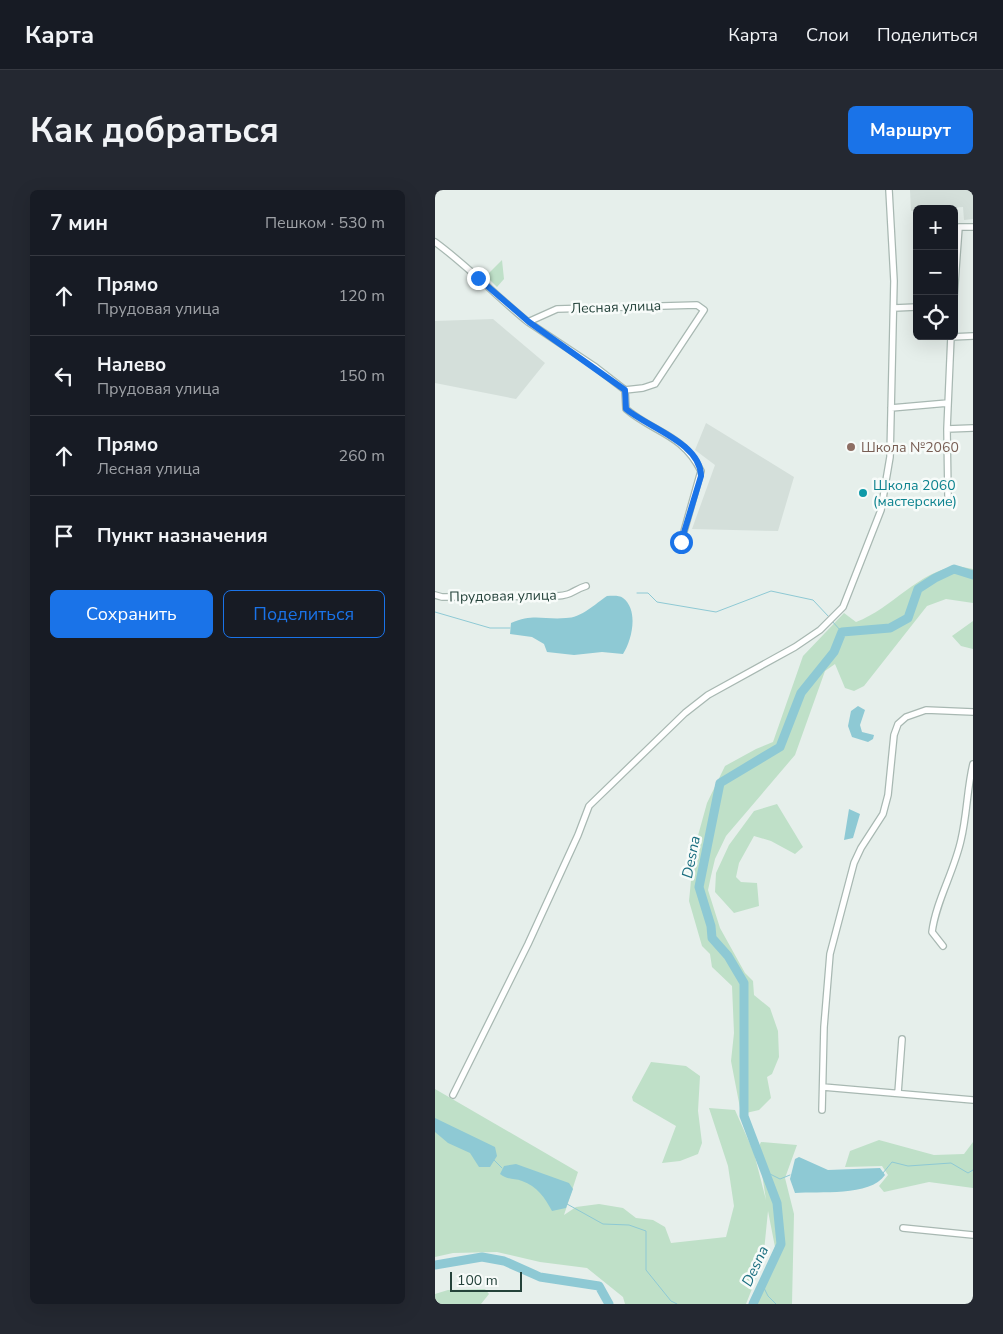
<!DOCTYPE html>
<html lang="ru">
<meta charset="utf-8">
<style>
:root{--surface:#171b24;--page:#242831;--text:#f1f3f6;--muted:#9ea1a6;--line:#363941;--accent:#1a73e8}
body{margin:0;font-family:"Nunito Sans",sans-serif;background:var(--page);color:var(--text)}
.controls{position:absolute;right:15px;top:15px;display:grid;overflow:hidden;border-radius:8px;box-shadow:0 5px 20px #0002}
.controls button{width:45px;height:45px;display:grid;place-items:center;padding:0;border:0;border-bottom:1px solid var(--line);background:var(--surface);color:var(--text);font:25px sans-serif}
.scale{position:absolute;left:15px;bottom:12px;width:72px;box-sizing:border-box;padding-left:5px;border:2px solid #24423a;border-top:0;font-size:14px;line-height:18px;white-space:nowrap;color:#24423a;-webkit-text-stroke:4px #f7fbf9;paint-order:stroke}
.stop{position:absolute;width:15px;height:15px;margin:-11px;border:4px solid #1a73e8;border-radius:50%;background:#fff}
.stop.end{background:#1a73e8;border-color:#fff;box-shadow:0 1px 5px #0008}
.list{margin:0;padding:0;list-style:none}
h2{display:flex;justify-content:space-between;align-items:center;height:65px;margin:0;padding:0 20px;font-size:21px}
h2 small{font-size:16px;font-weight:400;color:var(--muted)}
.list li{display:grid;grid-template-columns:32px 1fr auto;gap:15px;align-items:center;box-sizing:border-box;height:80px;padding:0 20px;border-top:1px solid var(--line)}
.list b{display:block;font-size:19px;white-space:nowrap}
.list p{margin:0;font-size:16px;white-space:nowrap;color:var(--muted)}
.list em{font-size:16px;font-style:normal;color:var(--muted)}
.actions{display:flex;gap:10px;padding:15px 20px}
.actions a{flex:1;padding:11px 0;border:1px solid var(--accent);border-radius:8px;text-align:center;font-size:18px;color:var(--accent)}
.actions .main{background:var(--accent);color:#fff}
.icon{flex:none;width:28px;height:28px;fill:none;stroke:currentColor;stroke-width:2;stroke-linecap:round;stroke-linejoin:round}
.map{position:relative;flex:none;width:538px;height:1114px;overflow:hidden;border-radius:8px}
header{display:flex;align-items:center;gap:30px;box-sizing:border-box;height:70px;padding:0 25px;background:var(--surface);border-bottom:1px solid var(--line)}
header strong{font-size:24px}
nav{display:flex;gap:28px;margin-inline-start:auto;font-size:18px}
.intro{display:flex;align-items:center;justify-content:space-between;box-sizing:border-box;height:120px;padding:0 30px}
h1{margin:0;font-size:35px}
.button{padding:12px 22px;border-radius:8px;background:var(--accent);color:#fff;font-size:18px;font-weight:700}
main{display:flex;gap:30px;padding:0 30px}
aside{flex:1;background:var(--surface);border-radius:8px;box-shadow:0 5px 20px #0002}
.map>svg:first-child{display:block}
.built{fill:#d4dfda}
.green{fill:#bfe0c8}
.water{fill:#8ec9d4}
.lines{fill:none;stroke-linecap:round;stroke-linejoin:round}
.stream{stroke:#8ec9d4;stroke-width:1}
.river{stroke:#8ec9d4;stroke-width:9}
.street-casing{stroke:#a8b8b2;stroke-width:8}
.street{stroke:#fff;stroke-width:5.5}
.route{stroke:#1a73e8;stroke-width:6}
.education-dot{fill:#8d6e63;stroke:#f7fbf9;stroke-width:2}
.culture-dot{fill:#0f9aa8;stroke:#f7fbf9;stroke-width:2}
.labels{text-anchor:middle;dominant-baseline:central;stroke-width:5;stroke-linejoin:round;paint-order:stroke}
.street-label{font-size:14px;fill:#24423a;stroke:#f7fbf9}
.education-label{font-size:14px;fill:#785e54;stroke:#f7fbf9;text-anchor:start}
.culture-label{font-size:14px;fill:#0d838f;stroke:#f7fbf9;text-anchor:start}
.water-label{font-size:15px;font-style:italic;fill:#1c6f80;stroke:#f7fbf9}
</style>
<header>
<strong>Карта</strong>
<nav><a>Карта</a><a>Слои</a><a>Поделиться</a></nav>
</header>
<div class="intro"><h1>Как добраться</h1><a class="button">Маршрут</a></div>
<main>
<aside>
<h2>7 мин<small>Пешком · 530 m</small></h2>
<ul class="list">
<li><svg class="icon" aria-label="ahead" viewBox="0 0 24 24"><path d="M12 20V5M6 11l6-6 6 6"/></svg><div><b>Прямо</b><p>Прудовая улица</p></div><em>120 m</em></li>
<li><svg class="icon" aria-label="left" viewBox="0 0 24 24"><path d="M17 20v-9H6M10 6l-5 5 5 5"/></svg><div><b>Налево</b><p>Прудовая улица</p></div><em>150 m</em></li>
<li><svg class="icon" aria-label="ahead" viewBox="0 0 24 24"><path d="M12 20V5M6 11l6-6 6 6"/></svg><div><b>Прямо</b><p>Лесная улица</p></div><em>260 m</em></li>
<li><svg class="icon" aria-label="arrive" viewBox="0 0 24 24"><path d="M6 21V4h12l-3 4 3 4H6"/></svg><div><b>Пункт назначения</b></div></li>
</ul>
<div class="actions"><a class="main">Сохранить</a><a>Поделиться</a></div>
</aside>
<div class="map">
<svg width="538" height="1114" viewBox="0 0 538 1114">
<rect width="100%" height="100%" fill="#e6efeb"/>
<path class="built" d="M475,0H538V29L529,30L528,17L476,21Z
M58,129L110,173L81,209L0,193V131Z
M271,233L359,287L343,341L257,339L280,275L260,260Z"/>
<path class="green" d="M67,70L69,89L62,97L51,86Z
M522,376L538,379V413L511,409L492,416L429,496L419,501L410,498L400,474L390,481L360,565L291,646L280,669L276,686L273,700L285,738L310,783L318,791L319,805L335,818L343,841L344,867L337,884L332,887L336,908L324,920L311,923L305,918L296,871L299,843L297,796L277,777L275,764L267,756L254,711L259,660L272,613L290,576L321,559L338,552L368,466L409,423L421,432C458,418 482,382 522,376Z
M538,431V459L526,456L517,446Z
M342,614L368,657L360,664L336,651L319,646L304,673L301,687L306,692L322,693L324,716L299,723L280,702L281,683L294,655L319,621Z
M216,872L251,876L265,886L263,921L267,953L263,964L245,971L227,973L241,936L198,911L197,907Z
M0,899L143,982L129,1025L141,1017L164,1014L188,1018L201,1028L218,1030L230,1037L236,1053L291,1047L299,1016L293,976L274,918L300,920L319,963L331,1010L323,958L326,952L362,955L350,988L359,1024L357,1114H317L340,1057L333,1021L328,1071L311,1114H190L188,1107L152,1078L105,1072L62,1062L18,1063L0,1067Z
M444,950L499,965L529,964L538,952V998L494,992L449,1002L444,996L453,985L447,976L410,977L415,961Z
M50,1099L54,1104L46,1114H0V1104L13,1100Z"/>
<path class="water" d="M172,406C177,406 184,405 188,408C204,420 197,450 188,464L167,462L139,465L112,462L109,454L97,447L75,444L76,433C99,423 108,430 131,428C146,428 160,414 172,406Z
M423,516L430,520L425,535L427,542L439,545L438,549L433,552L417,547L413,536L416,521Z
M414,619L425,624L418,648L409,650Z
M0,928L60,957L62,966L55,977H44L35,963L13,953L0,942Z
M364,967L393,980L445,978L450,985C435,1007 384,1001 360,1003L355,989L360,969Z
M81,974L134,993L138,999L131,1018L117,1021C110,1008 102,996 87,991C79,988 72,990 65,984L69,976Z"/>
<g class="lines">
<path class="stream" d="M202,403H213L222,412L281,422L336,401L378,410L394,427
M0,422L55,438H75
M396,430L407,442
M59,970L67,978
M331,982L345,989L355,985
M448,983L457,972L473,976L516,973L533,983L538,980
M132,1014L168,1034L194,1035L211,1041V1080L236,1111L242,1114
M327,1094L333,1106L341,1114"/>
<path class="river" d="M0,1075L47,1067L69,1071L105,1087L164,1096L174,1114
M318,1114L346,1054L342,1013L309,926V793L293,766L277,748L276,736L264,697L285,593L345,557L366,503L399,462L407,442L455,438L473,428L483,399L500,388L519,379L538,385"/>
<defs>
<path id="street" d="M0,52C33,76 61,106 93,132L122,119L262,115L269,120L220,194L208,198L190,200L191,219C219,243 247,243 266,281L246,352
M519,107L524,37H538
M459,118L482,117
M93,132L159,176L190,200
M516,147L538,146
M456,218L513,213
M512,239L538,238
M513,306L512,239L516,146
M0,405L7,407L122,406C139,405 137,400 151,396
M508,756L497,742C501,711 519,682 526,650C532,625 532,599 538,574
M388,897L538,910
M463,903L467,849
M18,905L93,754L143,645L154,616L250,523L273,505L360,457L385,440L408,417L446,320L455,267L459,91L454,0
M387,920L389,837L395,764L419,673L426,658L448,624L453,605L459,545L463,534L471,527L491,520L538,522
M468,1038L538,1045"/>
</defs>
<use href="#street" class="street-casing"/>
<use href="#street" class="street"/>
</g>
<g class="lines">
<path class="route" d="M43,88L94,132L190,200L191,219C212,237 266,253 266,286L246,352"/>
</g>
<circle class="education-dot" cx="416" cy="257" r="5"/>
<circle class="culture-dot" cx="428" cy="303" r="5"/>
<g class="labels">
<g class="street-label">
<text transform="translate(181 117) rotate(-2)">Лесная улица</text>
<text transform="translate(68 406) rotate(-1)">Прудовая улица</text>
</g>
<g class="education-label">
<text x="426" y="257">Школа №2060</text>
</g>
<g class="culture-label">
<text x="438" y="295">Школа 2060<tspan x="438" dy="16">(мастерские)</tspan></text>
</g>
<g class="water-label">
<text transform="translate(256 667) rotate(-79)">Desna</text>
<text transform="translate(320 1076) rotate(-65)">Desna</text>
</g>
</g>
</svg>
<div class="controls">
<button>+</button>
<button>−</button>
<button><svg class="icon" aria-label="locate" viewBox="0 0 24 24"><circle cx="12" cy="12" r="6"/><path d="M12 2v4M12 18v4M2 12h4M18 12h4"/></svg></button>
</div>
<div class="scale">100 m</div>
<div class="stop" style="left:246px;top:352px"></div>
<div class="stop end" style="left:43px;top:88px"></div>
</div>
</main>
